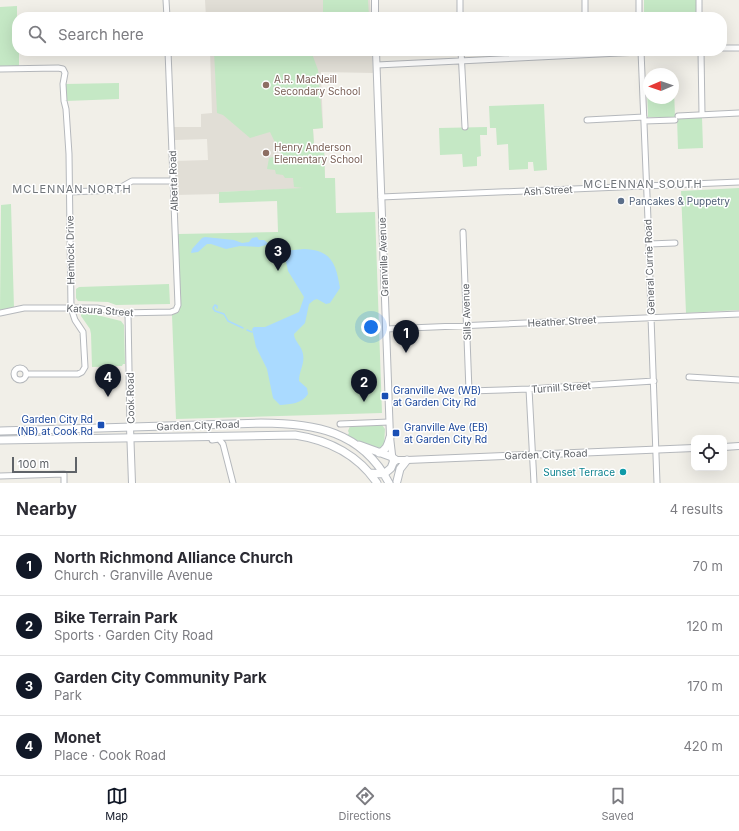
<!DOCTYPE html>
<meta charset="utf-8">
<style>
:root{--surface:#fff;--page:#f7f7f7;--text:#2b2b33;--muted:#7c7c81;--line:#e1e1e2;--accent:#111827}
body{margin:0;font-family:Inter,sans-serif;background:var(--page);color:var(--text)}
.controls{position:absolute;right:12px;bottom:12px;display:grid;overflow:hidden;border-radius:8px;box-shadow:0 4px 16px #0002}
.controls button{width:36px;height:36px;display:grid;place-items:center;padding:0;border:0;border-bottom:1px solid var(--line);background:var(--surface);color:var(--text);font:20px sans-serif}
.compass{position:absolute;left:643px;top:68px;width:36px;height:36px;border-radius:50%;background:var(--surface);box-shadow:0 4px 16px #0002;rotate:268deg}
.scale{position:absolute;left:12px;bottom:10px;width:65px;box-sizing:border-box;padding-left:4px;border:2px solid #5f6368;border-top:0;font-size:11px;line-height:14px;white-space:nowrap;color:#5f6368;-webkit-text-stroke:3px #fff;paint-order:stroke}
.you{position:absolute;left:371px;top:327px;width:14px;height:14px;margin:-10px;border:3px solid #fff;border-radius:50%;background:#1a73e8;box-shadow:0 0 0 6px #1a73e833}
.badge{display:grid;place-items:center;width:26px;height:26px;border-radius:50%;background:var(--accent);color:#fff;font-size:13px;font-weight:700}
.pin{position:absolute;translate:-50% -33px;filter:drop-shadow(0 1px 2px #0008)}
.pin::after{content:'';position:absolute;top:21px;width:14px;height:12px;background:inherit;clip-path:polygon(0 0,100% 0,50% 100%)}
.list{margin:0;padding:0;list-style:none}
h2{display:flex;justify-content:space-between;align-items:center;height:52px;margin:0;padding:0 16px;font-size:17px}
h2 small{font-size:13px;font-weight:400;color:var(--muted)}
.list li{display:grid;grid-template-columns:26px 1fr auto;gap:12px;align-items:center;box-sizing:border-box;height:60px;padding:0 16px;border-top:1px solid var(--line)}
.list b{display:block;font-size:15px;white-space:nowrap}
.list p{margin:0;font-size:13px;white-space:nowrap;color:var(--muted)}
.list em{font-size:13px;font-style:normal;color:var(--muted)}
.icon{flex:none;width:22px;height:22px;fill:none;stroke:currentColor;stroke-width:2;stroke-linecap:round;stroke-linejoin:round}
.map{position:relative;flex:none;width:739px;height:483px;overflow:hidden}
.search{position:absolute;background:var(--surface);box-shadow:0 4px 16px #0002;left:12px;right:12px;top:12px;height:44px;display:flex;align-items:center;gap:10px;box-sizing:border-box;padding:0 14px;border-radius:16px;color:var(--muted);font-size:15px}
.sheet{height:292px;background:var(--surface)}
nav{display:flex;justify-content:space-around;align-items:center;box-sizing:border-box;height:56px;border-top:1px solid var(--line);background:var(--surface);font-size:11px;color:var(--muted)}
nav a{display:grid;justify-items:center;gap:2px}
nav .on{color:var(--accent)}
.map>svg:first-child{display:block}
.education{fill:#e1ded6}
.green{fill:#c5e8c5}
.water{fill:#aadaff}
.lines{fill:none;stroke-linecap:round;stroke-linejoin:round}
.stream{stroke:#aadaff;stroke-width:1.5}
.minor-casing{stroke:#b5b8bc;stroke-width:7}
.tertiary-casing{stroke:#b5b8bc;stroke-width:8}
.secondary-casing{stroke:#b6babf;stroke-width:9}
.minor{stroke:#fff;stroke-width:5}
.tertiary{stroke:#fff;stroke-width:6}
.secondary{stroke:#fff;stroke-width:7}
.education-dot{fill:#8d6e63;stroke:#fff;stroke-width:1.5}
.service-dot{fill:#5c6f8a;stroke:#fff;stroke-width:1.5}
.transit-dot{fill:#1a4fb4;stroke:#fff;stroke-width:1.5}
.culture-dot{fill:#0f9aa8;stroke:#fff;stroke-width:1.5}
.labels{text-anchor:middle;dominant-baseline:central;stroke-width:3;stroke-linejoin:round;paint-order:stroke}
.education-label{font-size:10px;fill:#785e54;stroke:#fff;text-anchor:start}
.street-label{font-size:10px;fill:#5f6368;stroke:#fff}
.service-label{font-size:10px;fill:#4e5e75;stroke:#fff;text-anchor:start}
.transit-label{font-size:10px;fill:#164399;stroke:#fff;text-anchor:start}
.culture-label{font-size:10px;fill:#0d838f;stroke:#fff;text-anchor:end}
.neighbourhood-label{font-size:11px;letter-spacing:1px;fill:#70757a;stroke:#fff}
</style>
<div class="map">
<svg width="739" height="483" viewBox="0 0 739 483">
<rect width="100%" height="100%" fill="#f1efe8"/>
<path class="education" d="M205,0H370L371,17H206Z
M210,51H372L373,73L321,72L323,128L313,129L314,146H324L325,188L219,192V194L176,195L175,161L208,160L207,139L175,140L174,127H201V114L212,113Z"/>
<path class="green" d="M323,0H368L369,17H323Z
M644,0H697L698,17H644Z
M17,6V51H19V67H0V7Z
M214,51H311L318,70L323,128L313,129L314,146H324L325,178H335L336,213L375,212L382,413L176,419L172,315L179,312L180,308L178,234L278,232L277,201L219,203V192L303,188L294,187L293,178H285L283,175L276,174L275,170L267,169L269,158L281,155L270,132L250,138L223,115L217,113Z
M119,83V99L66,101L65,84Z
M647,89H649V98H673L674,89L675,117H648Z
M544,104L547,170L534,171L533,162H528V169L509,170L508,144L497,145L496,128H490L489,106Z
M702,117L703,148L678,149L677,118Z
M487,127V135H480L481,156L477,157V166L463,167L462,154L440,155L439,128Z
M739,188V310L686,313L681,191Z
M11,204L14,308L0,310L1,205Z
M169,284L170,304L116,305L108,302L78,301L76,298V289L79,287Z
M81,314H93L121,321L124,325L125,364H123L122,366L92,367L91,334L90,329L81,316Z
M382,425L385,429L384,446L380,449H377L347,436L349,433L348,431L350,426Z"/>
<path class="water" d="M205,237L234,240L242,243L249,242L252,238L257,237L259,240H264L269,244L259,247L240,246L226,249L211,244H207L198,252L191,253L192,249L202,238Z
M304,249C332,250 336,264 340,288L330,303L326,304L317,299L314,300L309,304L305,323L294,334C294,341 302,346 303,354C305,364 299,371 299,381L307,388L308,394C302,404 290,404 280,405L273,398L267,369L256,347L252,329L254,327H265L299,312L304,297L288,271L285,257L282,254L283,251Z"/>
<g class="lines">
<path class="stream" d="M217,308V306L215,305L213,308L215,311L224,314L228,321L243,328
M247,330L252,332"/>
<defs>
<path id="minor" d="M166,0L167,17
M460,0V17
M585,0V17
M639,0V17
M699,0V17
M722,48H739
M461,51L465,127
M641,51L649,244L651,317L657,483
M701,51L702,114
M377,65L660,51
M0,69L58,68L63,69L65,73L63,84L64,101L66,109L69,154L71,308L75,320L83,332L85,367L82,372L78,374H26
M678,116L739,113
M587,120L644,117
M644,121L675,120
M70,192L116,190L132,181H173
M381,197L739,182
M463,232L469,391L529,389L654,381
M649,244L675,243
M0,313L24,308H97L120,313L171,312L176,310L178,305L168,51
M128,313L130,427
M386,329L739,314
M14 374a6 6 0 1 1 12 0a6 6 0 1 1-12 0Z
M689,377L739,380
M529,389L534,483
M340,424L389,422
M212,440L219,439L223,444L233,483
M0,476L64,474V483"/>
<path id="tertiary" d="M375,0V17
M376,51L390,437L393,463L397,460
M130,427L132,483
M724,447L739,446
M394,458L397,460H407L694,448"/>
<path id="secondary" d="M0,431L261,423C314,423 362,431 389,483
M0,440L295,435C328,440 358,455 377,483
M359,445L392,457
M379,453C387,450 388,444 390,437
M370,473L384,474L391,468L393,463
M397,481L400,469L407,460"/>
</defs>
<use href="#minor" class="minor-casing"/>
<use href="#tertiary" class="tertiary-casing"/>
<use href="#secondary" class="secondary-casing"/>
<use href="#minor" class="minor"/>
<use href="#tertiary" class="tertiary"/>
<use href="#secondary" class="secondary"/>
</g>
<g class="education-dot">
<circle cx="266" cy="85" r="4"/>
<circle cx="266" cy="153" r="4"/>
</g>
<circle class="service-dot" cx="621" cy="201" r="4"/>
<g class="transit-dot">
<rect x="381" y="392" width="8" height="8" rx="2"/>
<rect x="97" y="421" width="8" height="8" rx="2"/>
<rect x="392" y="429" width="8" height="8" rx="2"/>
</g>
<circle class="culture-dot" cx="623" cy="472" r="4"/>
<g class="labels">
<g class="education-label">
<text x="274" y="79">A.R. MacNeill<tspan x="274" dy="12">Secondary School</tspan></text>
<text x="274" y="147">Henry Anderson<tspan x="274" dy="12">Elementary School</tspan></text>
</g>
<g class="street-label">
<text transform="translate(173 181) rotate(-92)">Alberta Road</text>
<text transform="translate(548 190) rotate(-3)">Ash Street</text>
<text transform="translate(70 250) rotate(-91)">Hemlock Drive</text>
<text transform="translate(383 257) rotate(-92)">Granville Avenue</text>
<text transform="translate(649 267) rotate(-92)">General Currie Road</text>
<text transform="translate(100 310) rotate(4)">Katsura Street</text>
<text transform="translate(466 312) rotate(-92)">Sills Avenue</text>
<text transform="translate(562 321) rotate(-3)">Heather Street</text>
<text transform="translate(561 387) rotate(-4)">Turnill Street</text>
<text transform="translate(130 398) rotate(-91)">Cook Road</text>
<text transform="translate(198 425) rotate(-2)">Garden City Road</text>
<text transform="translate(546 454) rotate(-2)">Garden City Road</text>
</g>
<g class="service-label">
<text x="629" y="201">Pancakes &amp; Puppetry</text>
</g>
<g class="transit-label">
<text x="393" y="390">Granville Ave (WB)<tspan x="393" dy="12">at Garden City Rd</tspan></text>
<text x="93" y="419" text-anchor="end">Garden City Rd<tspan x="93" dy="12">(NB) at Cook Rd</tspan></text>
<text x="404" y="427">Granville Ave (EB)<tspan x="404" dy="12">at Garden City Rd</tspan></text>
</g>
<g class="culture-label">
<text x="615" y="472">Sunset Terrace</text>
</g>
<g class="neighbourhood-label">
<text x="643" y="184">MCLENNAN SOUTH</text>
<text x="72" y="189">MCLENNAN NORTH</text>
</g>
</g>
</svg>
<div class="controls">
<button><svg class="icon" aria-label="locate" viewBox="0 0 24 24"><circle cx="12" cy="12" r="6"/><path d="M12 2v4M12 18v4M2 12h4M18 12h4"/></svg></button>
</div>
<svg class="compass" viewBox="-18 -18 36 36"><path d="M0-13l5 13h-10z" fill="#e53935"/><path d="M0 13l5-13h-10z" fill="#7c7c81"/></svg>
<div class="scale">100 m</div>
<div class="you"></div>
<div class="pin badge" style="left:406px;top:353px">1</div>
<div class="pin badge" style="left:364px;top:402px">2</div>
<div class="pin badge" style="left:278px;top:271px">3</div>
<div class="pin badge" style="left:108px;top:397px">4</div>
<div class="search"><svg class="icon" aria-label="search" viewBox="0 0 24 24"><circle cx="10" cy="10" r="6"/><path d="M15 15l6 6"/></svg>Search here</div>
</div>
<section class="sheet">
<h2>Nearby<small>4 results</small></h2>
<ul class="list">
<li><span class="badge">1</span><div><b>North Richmond Alliance Church</b><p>Church · Granville Avenue</p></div><em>70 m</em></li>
<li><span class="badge">2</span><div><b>Bike Terrain Park</b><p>Sports · Garden City Road</p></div><em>120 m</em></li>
<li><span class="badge">3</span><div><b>Garden City Community Park</b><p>Park</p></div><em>170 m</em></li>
<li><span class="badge">4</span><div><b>Monet</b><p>Place · Cook Road</p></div><em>420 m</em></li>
</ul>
</section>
<nav>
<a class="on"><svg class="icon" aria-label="map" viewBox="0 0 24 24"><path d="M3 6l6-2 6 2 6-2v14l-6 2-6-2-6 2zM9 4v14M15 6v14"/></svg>Map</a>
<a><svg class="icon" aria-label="directions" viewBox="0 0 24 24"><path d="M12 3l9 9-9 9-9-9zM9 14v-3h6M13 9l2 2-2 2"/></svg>Directions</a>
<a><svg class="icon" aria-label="saved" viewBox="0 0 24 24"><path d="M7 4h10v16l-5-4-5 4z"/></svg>Saved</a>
</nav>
